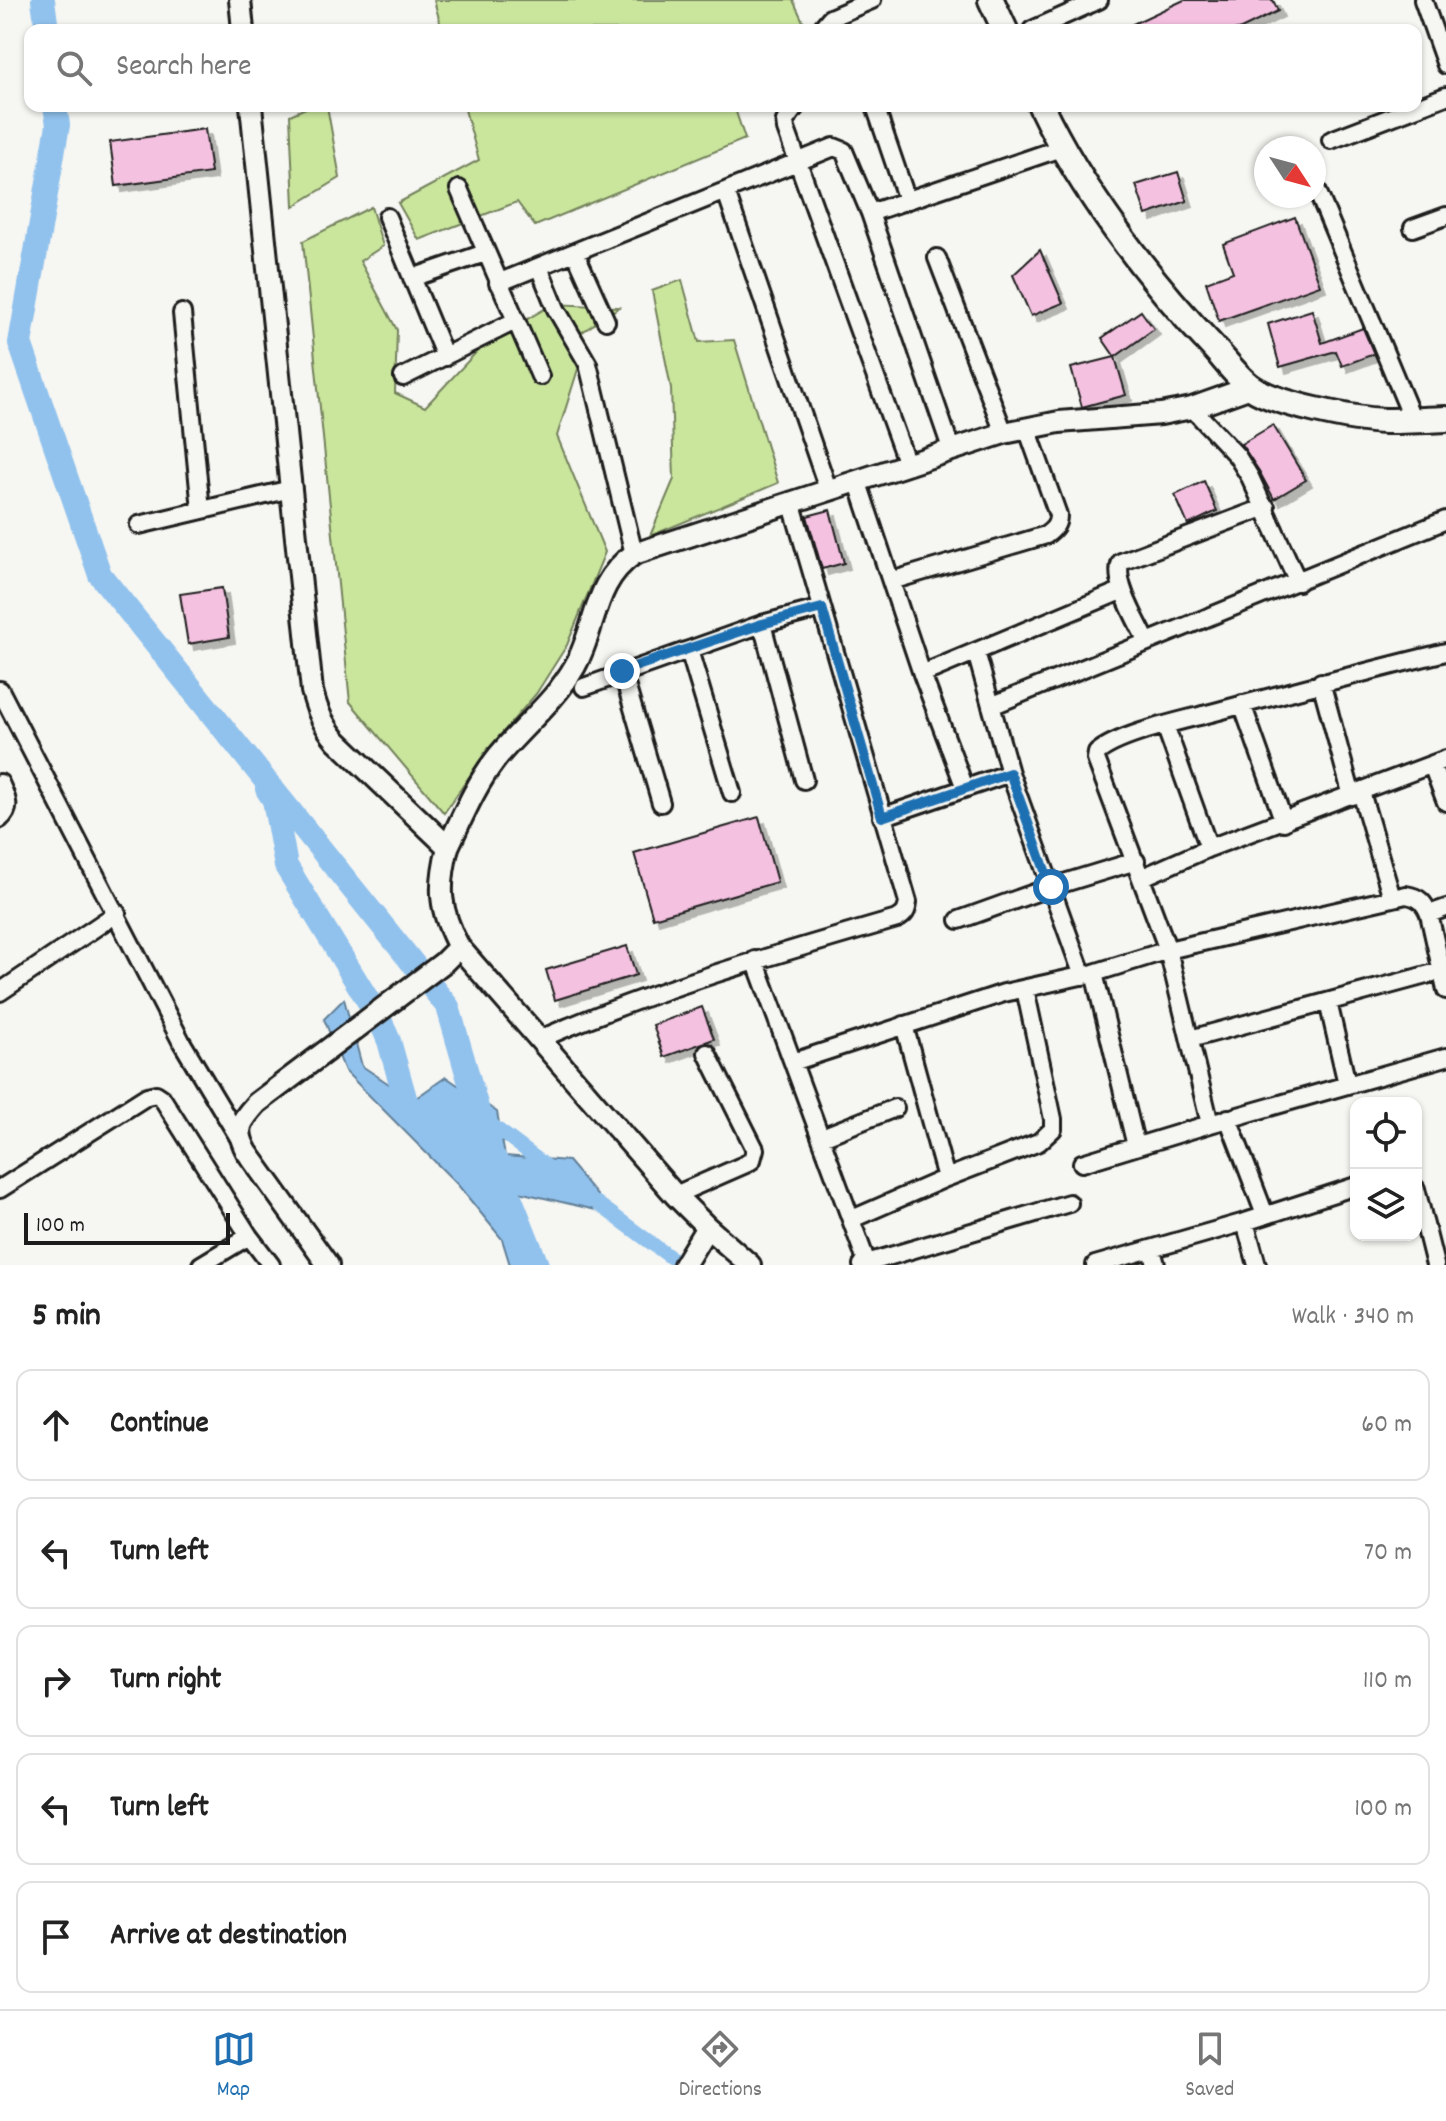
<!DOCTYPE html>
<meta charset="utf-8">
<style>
:root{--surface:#fff;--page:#f2f2f2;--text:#222;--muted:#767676;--line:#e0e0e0;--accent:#1f6fb2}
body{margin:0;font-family:Dekko,sans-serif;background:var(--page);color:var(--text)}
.controls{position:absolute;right:24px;bottom:24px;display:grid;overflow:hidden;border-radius:16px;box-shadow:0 2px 6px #0004}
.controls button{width:72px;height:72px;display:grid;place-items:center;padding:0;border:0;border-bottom:2px solid var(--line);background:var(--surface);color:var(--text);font:40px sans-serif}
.compass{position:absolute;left:1254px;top:136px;width:72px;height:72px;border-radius:50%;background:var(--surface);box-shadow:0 2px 6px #0004;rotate:126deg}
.scale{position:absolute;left:24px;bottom:20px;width:206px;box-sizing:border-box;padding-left:8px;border:4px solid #1c1c1c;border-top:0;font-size:22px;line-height:28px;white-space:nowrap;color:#1c1c1c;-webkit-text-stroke:6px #f6f6f2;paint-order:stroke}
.stop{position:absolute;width:24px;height:24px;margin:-18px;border:6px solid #1f6fb2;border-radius:50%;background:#fff}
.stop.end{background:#1f6fb2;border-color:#fff;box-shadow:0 2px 8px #0008}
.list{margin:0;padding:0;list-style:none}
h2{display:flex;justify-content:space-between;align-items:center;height:104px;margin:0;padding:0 32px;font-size:34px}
h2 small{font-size:26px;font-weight:400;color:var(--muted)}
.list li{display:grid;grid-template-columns:52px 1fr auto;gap:24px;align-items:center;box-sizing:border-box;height:112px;margin:0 16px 16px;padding:0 16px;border:2px solid var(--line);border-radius:16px}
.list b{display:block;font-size:30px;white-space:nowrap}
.list em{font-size:26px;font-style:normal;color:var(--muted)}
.icon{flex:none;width:44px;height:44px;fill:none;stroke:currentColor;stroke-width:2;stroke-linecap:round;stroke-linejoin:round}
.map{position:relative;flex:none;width:1446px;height:1265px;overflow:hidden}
.search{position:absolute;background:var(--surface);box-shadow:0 2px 6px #0004;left:24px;right:24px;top:24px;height:88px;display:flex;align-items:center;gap:20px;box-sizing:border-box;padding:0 28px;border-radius:16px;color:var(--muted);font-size:30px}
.sheet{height:744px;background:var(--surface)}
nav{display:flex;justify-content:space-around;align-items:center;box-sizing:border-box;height:112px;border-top:2px solid var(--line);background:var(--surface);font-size:22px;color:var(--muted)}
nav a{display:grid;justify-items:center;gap:4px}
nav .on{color:var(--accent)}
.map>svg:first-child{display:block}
.green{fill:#cae69d;stroke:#73815c;stroke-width:2}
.water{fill:#91c2ed;stroke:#628099;stroke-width:2}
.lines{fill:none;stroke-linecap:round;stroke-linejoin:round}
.canal{stroke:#91c2ed;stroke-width:14}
.river{stroke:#91c2ed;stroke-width:24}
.building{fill:#f4c1e0;stroke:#1c1c1c;stroke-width:2;filter:url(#shadow)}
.minor-casing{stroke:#1c1c1c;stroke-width:22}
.tertiary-casing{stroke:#1c1c1c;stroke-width:26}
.secondary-casing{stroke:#1c1c1c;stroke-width:30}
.minor{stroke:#f6f6f2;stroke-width:16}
.tertiary{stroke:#f6f6f2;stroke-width:20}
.secondary{stroke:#f6f6f2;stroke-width:24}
.route{stroke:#1f6fb2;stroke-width:10}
</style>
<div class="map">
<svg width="1446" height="1265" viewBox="0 0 1446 1265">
<defs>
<filter id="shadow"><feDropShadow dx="6" dy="6" stdDeviation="0" flood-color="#0004"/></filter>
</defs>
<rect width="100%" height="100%" fill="#f6f6f2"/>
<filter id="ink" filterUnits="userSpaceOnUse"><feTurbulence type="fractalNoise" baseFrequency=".0125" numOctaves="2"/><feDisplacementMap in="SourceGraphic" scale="16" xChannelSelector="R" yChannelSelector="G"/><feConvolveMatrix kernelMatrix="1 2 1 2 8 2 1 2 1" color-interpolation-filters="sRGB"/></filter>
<g filter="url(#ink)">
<path class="green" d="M434,0H793L807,30H442Z
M310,106H327L340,178L294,206L290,115Z
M464,106H734L745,139L535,226L517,202L419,240L398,203L479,160Z
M371,207L383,246L360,261L397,330L395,393L425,407L482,346L553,304L619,307L575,337L578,369L557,436L605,552L567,645L536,694L489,748L444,813L350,702L303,241Z
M682,280L699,342L734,340L778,483L650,536L674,479L671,388L652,291Z"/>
<path class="water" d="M344,999L362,1066L413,1100L446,1077L497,1112L505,1156L568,1161L613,1214L506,1189L546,1265H510L502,1239L458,1185L345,1071L324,1019Z"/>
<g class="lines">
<path class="canal" d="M488,1122L552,1170
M597,1203L681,1265"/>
<path class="river" d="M43,0L47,30
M55,106L58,125L20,343L100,575L448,1007L482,1125
M267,789L274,800L286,866L380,1020L389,1041L407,1105L426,1116
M495,1159L537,1265"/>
</g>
<path class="building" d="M1184,0H1273L1278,11L1239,30H1120Z
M205,129L211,173L116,186L110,142Z
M1178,172L1187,201L1146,215L1136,185Z
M1295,217L1320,285L1219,321L1206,282L1233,272L1223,244Z
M1040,250L1063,303L1031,316L1013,275Z
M1312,310L1322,343L1363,328L1374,354L1342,366L1336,351L1280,367L1268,324Z
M1141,311L1154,329L1115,357L1102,338Z
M1115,357L1126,395L1082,407L1071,368Z
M1273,425L1306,480L1274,499L1259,471L1241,444Z
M1204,481L1217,511L1188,525L1175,495Z
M830,510L844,563L822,569L807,516Z
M222,588L229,637L188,644L180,594Z
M759,817L777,882L653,918L634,853Z
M627,946L636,975L555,1000L546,970Z
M702,1007L714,1039L664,1057L653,1025Z"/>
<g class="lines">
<defs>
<path id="minor" d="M1423,0L1446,65
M820,30L830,18L872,0
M1032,30L1099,0
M796,106L785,121L786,129L907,464
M875,106L907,200
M1331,140L1446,96
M1314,183L1413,420
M459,189L540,376
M726,192L828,489
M870,213L952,451
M387,217L445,357
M1413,228L1446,216
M575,252L606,321
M937,258L1004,433
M539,267L556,309L588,364L634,554
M412,278L485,253
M498,283L834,147L844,151L870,213L1061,148
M182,313L201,510
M403,377L515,321
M1192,408L1237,456L1250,477L1298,582
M857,480L922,674L965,788
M139,525L291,489
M891,581L1046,535C1054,529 1058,525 1058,515L1027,428
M762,624L804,780
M1147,642C1139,624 1112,581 1121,562L1266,507
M689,650L732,793
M976,652L1010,773L1083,976
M622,671L661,803
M922,674L1123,590
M1321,682L1352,796
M584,687L762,624L822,608
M0,690L181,1041L239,1138
M1242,704L1284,822
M991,706L1446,520
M1165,725L1209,848
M1432,765L1446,802
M0,783C6,797 13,808 0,819
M1361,792L1392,898
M882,817L1010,773
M1143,877L1209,848L1446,759
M1429,914L1446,908
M959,920L1051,887L1136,861
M755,960L867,1263L862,1265
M1094,973L1136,1146
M0,992L117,913
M1328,1002L1347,1084
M904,1025L946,1178
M540,1039C655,989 776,954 897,919C905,915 907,911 908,902L791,501
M1190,1039L1441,971
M793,1062L1004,993L1094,973L1168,950L1406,895C1419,897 1424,902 1429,914L1446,990
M1228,1118L1265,1215
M1210,1124L1446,1057
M822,1137L895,1108
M1082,1163L1210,1124L1168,950L1096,759L1097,753C1117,735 1180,721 1207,714C1287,693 1366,671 1446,652
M0,1189L147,1096L156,1094L162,1098L249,1236L271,1265
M1416,1189L1435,1265
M675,1195L746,1164L752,1160L755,1149L707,1053
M852,1219L946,1178L1039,1142L1053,1129V1119L1025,989
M1245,1222L1257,1265
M1152,1249L1156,1265
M867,1263L1069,1203
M201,1265L249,1236
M1095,1265L1245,1222L1356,1186"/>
<path id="tertiary" d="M240,0L243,30
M251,106L312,691C317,710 323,725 336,740L448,847C438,887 439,910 459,947L675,1195L707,1227L684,1265
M448,847C462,818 475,786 495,760C521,727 554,703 575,666C597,627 593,582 634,554L1004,433L1059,422L1161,414L1192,408L1251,387
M707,1227L750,1265
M328,1265L247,1152C234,1129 241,1121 257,1103L443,963L459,947"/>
<path id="secondary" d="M991,0L1005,30
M1041,106C1081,190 1149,280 1213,347C1225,360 1237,377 1251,387C1275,404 1355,420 1385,421C1405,421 1426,420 1446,419"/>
</defs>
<use href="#minor" class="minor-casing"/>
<use href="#tertiary" class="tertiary-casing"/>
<use href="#secondary" class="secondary-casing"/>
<use href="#minor" class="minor"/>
<use href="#tertiary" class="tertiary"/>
<use href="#secondary" class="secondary"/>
</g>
</g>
<g class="lines" filter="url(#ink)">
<path class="route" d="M622,671L762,624L822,608L882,817L1010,773L1051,887"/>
</g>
</svg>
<div class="controls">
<button><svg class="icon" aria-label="locate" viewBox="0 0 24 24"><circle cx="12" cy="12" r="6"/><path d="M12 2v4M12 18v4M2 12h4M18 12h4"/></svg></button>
<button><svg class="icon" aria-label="layers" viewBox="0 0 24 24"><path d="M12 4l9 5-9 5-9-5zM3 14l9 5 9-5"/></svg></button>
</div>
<svg class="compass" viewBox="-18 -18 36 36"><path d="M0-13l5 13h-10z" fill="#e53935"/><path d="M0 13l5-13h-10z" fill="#767676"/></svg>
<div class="scale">100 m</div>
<div class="stop" style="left:1051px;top:887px"></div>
<div class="stop end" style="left:622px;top:671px"></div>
<div class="search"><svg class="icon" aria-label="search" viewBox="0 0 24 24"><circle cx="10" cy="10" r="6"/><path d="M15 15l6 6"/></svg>Search here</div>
</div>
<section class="sheet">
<h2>5 min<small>Walk · 340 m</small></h2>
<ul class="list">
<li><svg class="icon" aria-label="ahead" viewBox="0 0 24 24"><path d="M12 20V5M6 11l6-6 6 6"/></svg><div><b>Continue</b></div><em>60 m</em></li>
<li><svg class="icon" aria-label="left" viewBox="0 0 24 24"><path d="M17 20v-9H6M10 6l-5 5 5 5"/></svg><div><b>Turn left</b></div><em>70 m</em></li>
<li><svg class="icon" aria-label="right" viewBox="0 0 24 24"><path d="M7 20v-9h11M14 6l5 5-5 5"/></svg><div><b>Turn right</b></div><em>110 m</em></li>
<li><svg class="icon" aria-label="left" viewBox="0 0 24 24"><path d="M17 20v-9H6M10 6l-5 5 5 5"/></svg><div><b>Turn left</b></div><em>100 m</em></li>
<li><svg class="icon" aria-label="arrive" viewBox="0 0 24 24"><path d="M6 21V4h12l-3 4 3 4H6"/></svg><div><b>Arrive at destination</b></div></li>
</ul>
</section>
<nav>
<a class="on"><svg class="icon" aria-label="map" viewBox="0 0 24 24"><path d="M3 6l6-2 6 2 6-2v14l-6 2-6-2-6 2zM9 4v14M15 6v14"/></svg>Map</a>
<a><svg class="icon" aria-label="directions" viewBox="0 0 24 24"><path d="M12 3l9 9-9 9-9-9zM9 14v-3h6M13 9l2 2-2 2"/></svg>Directions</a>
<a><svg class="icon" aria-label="saved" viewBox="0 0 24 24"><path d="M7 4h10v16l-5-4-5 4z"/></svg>Saved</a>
</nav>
